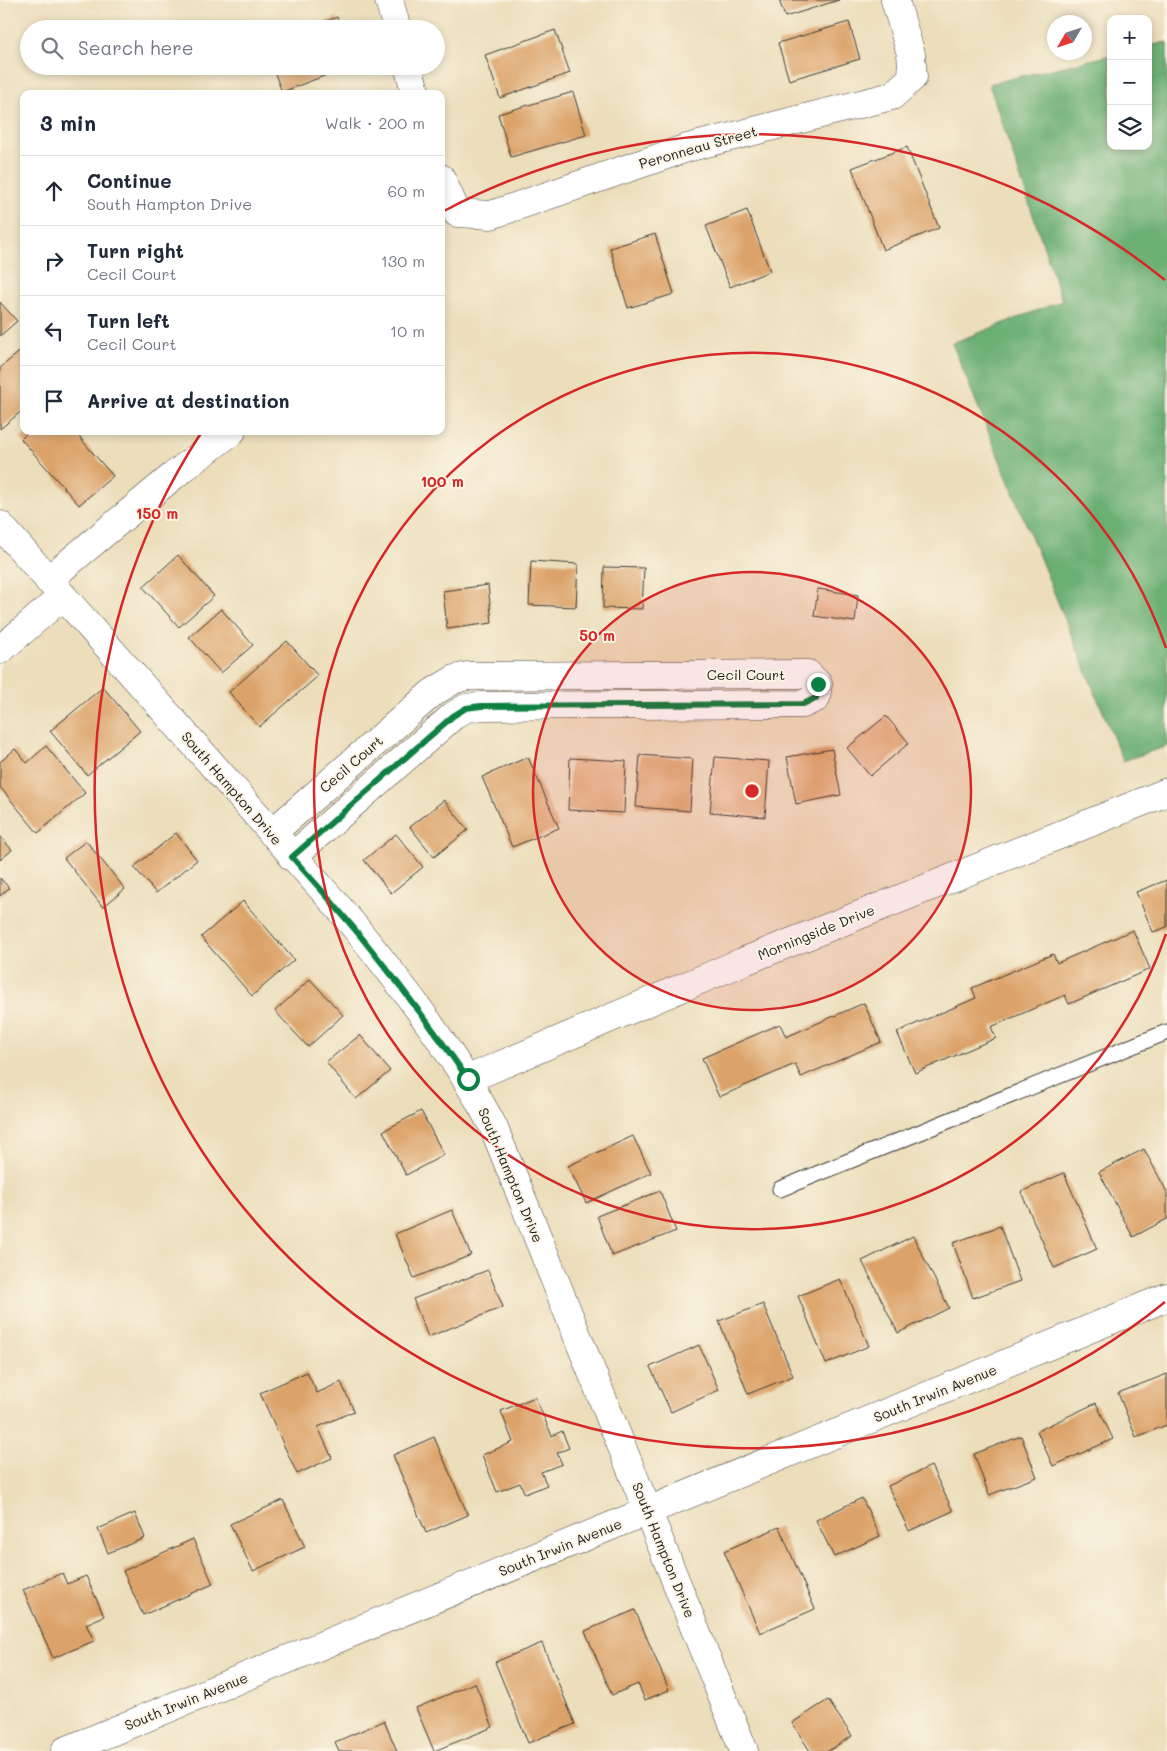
<!DOCTYPE html>
<meta charset="utf-8">
<style>
:root{--surface:#fff;--page:#f2f2f3;--text:#1f2937;--muted:#747a83;--line:#e0e1e3}
body{margin:0;font-family:Mali,sans-serif;background:var(--page);color:var(--text)}
.controls{position:absolute;right:15px;top:15px;display:grid;overflow:hidden;border-radius:10px;box-shadow:0 2px 8px #0003}
.controls button{width:45px;height:45px;display:grid;place-items:center;padding:0;border:0;border-bottom:1px solid var(--line);background:var(--surface);color:var(--text);font:25px sans-serif}
.compass{position:absolute;left:1047px;top:15px;width:45px;height:45px;border-radius:50%;background:var(--surface);box-shadow:0 2px 8px #0003;rotate:231deg}
.stop{position:absolute;width:15px;height:15px;margin:-11px;border:4px solid #0b8043;border-radius:50%;background:#fff}
.stop.end{background:#0b8043;border-color:#fff;box-shadow:0 1px 5px #0008}
.list{margin:0;padding:0;list-style:none}
h2{display:flex;justify-content:space-between;align-items:center;height:65px;margin:0;padding:0 20px;font-size:21px}
h2 small{font-size:16px;font-weight:400;color:var(--muted)}
.list li{display:grid;grid-template-columns:32px 1fr auto;gap:15px;align-items:center;box-sizing:border-box;height:70px;padding:0 20px;border-top:1px solid var(--line)}
.list b{display:block;font-size:19px;white-space:nowrap}
.list p{margin:0;font-size:16px;white-space:nowrap;color:var(--muted)}
.list em{font-size:16px;font-style:normal;color:var(--muted)}
.icon{flex:none;width:28px;height:28px;fill:none;stroke:currentColor;stroke-width:2;stroke-linecap:round;stroke-linejoin:round}
.map{position:relative;flex:none;width:1167px;height:1751px;overflow:hidden}
.search{position:absolute;background:var(--surface);box-shadow:0 2px 8px #0003;left:20px;top:20px;width:425px;height:55px;display:flex;align-items:center;gap:12px;box-sizing:border-box;padding:0 18px;border-radius:28px;color:var(--muted);font-size:19px}
.panel{position:absolute;background:var(--surface);box-shadow:0 2px 8px #0003;left:20px;top:90px;width:425px;height:345px;border-radius:10px}
.map>svg:first-child{display:block}
.forest{fill:#6caf73;stroke:#446648}
.building{fill:#dba369}
.lines{fill:none;stroke-linecap:round;stroke-linejoin:round}
.lane-casing{stroke:#3b3934;stroke-width:17}
.street-casing{stroke:#3b3934;stroke-width:29}
.lane{stroke:#fff;stroke-width:15}
.street{stroke:#fff;stroke-width:28}
.route{stroke:#0b8043;stroke-width:6}
.ring{fill:none;stroke:#d62828;stroke-width:2.5}
.labels{text-anchor:middle;dominant-baseline:central;stroke-width:4;stroke-linejoin:round;paint-order:stroke}
.street-label{font-size:14px;fill:#1c1c1c;stroke:#fcf5e5}
.centre{fill:#d62828;stroke:#fcf5e5;stroke-width:2.5}
.ring-label{font-size:15px;text-anchor:middle;font-weight:bold;fill:#d62828;stroke:#fcf5e5;stroke-width:4;stroke-linejoin:round;paint-order:stroke}
</style>
<div class="map">
<svg width="1167" height="1751" viewBox="0 0 1167 1751">
<rect width="100%" height="100%" fill="#fcf5e5"/>
<filter id="ink" filterUnits="userSpaceOnUse"><feTurbulence type="fractalNoise" baseFrequency=".02" numOctaves="2"/><feDisplacementMap in="SourceGraphic" scale="10" xChannelSelector="R" yChannelSelector="G"/><feConvolveMatrix kernelMatrix="1 2 1 2 8 2 1 2 1" color-interpolation-filters="sRGB"/></filter>
<filter id="wash" filterUnits="userSpaceOnUse"><feTurbulence type="fractalNoise" baseFrequency=".0096" numOctaves="4" result="noise"/><feDisplacementMap in="SourceGraphic" scale="20" xChannelSelector="R" yChannelSelector="G"/><feGaussianBlur stdDeviation="1.12" result="paint"/><feColorMatrix in="noise" values="0 0 0 0 0 0 0 0 0 0 0 0 0 0 0 0 0 1.4 0 .05"/><feComposite in="paint" operator="in"/></filter>
<g filter="url(#wash)">
<rect width="100%" height="100%" fill="#ecdebb"/>
<path class="forest" d="M1167,42V746L1123,761L952,343L1062,301L989,84L1111,55V146H1148V46Z"/>
<g id="blocks">
<path class="building" d="M779,0H839L785,17Z
M337,17L341,29H306Z
M849,22L860,59L789,80L778,43Z
M555,30L570,73L500,98L485,55Z
M272,66H350L282,92Z
M573,92L586,135L511,157L498,114Z
M907,147L939,228L883,250L852,168Z
M747,210L770,271L730,287L706,226Z
M655,234L674,294L628,308L610,248Z
M0,302L17,321L0,336Z
M24,348V409L0,429V368Z
M29,431H74L113,476L79,505L21,439Z
M178,555L214,596L179,627L143,587Z
M531,561L578,564L576,607L529,605Z
M604,567L644,568L642,609L603,608Z
M488,585L492,623L447,629L443,591Z
M818,589L858,595L855,622L814,616Z
M221,609L253,645L221,673L189,637Z
M287,641L318,676L259,727L229,692Z
M103,687L140,731L87,775L50,731Z
M886,716L909,743L870,776L847,748Z
M46,746L85,793L38,833L0,787V762L15,749L27,763Z
M832,749L841,795L796,804L787,757Z
M640,755L693,759L690,811L636,807Z
M528,757L559,828L512,847L482,777Z
M715,757L769,761L765,817L710,812Z
M570,758L626,761L624,813L568,810Z
M444,800L468,830L434,857L410,827Z
M176,833L197,860L156,893L134,867Z
M396,834L423,867L391,893L364,860Z
M0,836L12,850L0,860Z
M86,841L125,889L103,907L64,858Z
M0,878L9,888L0,896Z
M1167,880V927L1153,932L1136,892Z
M243,901L294,960L252,996L201,937Z
M1133,930L1150,969L1069,1004L1065,995L991,1027L996,1038L915,1073L897,1032L976,998L972,988L1053,954L1057,963Z
M310,979L343,1015L308,1047L275,1011Z
M864,1003L881,1042L801,1077L795,1064L719,1097L702,1058L780,1024L786,1037Z
M360,1035L390,1071L356,1099L326,1062Z
M421,1111L444,1155L406,1175L383,1131Z
M633,1136L651,1173L586,1203L568,1166Z
M1144,1149L1167,1192V1219L1133,1237L1099,1172Z
M1064,1173L1097,1249L1054,1268L1021,1192Z
M660,1191L676,1231L612,1256L597,1216Z
M452,1210L471,1255L414,1278L395,1234Z
M1000,1226L1020,1281L973,1298L953,1243Z
M913,1236L949,1308L898,1333L862,1261Z
M488,1270L503,1307L428,1337L413,1299Z
M840,1279L869,1346L826,1364L798,1296Z
M763,1304L793,1376L748,1394L719,1321Z
M699,1345L719,1390L671,1412L650,1367Z
M307,1372L317,1393L341,1382L354,1411L318,1427L332,1458L297,1474L260,1393Z
M1167,1374V1425L1136,1437L1118,1393Z
M535,1397L552,1436L562,1431L569,1448L557,1453L562,1464L541,1472L547,1485L525,1494L520,1483L497,1492L482,1455L513,1442L501,1411Z
M1096,1403L1113,1439L1053,1466L1037,1431Z
M1021,1436L1037,1477L989,1495L974,1454Z
M434,1437L468,1515L426,1533L393,1455Z
M931,1466L953,1511L909,1531L888,1486Z
M862,1498L880,1536L834,1557L816,1520Z
M283,1500L305,1547L253,1571L230,1524Z
M135,1513L145,1538L108,1553L98,1529Z
M779,1527L815,1609L760,1633L724,1551Z
M193,1539L213,1584L143,1615L123,1571Z
M62,1573L67,1584L86,1576L104,1616L86,1624L94,1641L53,1658L23,1590Z
M635,1610L669,1690L645,1700L638,1684L612,1695L585,1631Z
M542,1643L575,1724L528,1743L495,1662Z
M475,1683L493,1727L434,1751L416,1708Z
M828,1700L852,1736L828,1751H810L792,1723Z
M384,1721L397,1751H339L335,1742Z"/>
</g>
</g>
<g filter="url(#ink)">
<use href="#blocks" fill-opacity="0" stroke="#3b3934" stroke-width="1"/>
<g class="lines">
<defs>
<path id="lane" d="M780,1189L1167,1032"/>
<path id="street" d="M389,0L397,29
M408,66L416,94
M441,178L457,213L491,215L687,148L892,96L913,77L911,54L895,0
M0,525L340,909C397,978 451,1047 493,1126L744,1751
M48,580L173,476L232,431
M0,650L63,596
M272,833L432,693L455,679L468,676L808,674L818,684L816,698L803,704L481,706L466,708L453,716L292,857
M468,1079L742,962L1167,792
M65,1751L1167,1297"/>
</defs>
<use href="#lane" class="lane-casing"/>
<use href="#street" class="street-casing"/>
<use href="#lane" class="lane"/>
<use href="#street" class="street"/>
</g>
</g>
<g class="lines" filter="url(#ink)">
<path class="route" d="M468,1079C414,1001 356,927 292,857L453,716L466,708L481,706L803,704L816,698L818,684"/>
</g>
<circle cx="752" cy="791" r="219" fill="#d62828" fill-opacity=".12"/>
<g class="ring">
<circle cx="752" cy="791" r="219"/>
<path d="M1166 934A438 438 0 1 1 1166 648"/>
<path d="M1165 1302A657 657 0 0 1 201 433M444 211A657 657 0 0 1 1165 280"/>
</g>
<g class="labels">
<g class="street-label">
<text transform="translate(698 147) rotate(-16)">Peronneau Street</text>
<text x="746" y="674">Cecil Court</text>
<text transform="translate(351 764) rotate(-41)">Cecil Court</text>
<text transform="translate(232 788) rotate(49)">South Hampton Drive</text>
<text transform="translate(816 932) rotate(-22)">Morningside Drive</text>
<text transform="translate(511 1175) rotate(67)">South Hampton Drive</text>
<text transform="translate(935 1393) rotate(-22)">South Irwin Avenue</text>
<text transform="translate(560 1547) rotate(-22)">South Irwin Avenue</text>
<text transform="translate(664 1550) rotate(68)">South Hampton Drive</text>
<text transform="translate(186 1701) rotate(-22)">South Irwin Avenue</text>
</g>
</g>
<circle cx="752" cy="791" r="8" class="centre"/>
<g class="ring-label">
<text x="442" y="487">100 m</text>
<text x="157" y="519">150 m</text>
<text x="597" y="641">50 m</text>
</g>
</svg>
<div class="controls">
<button>+</button>
<button>−</button>
<button><svg class="icon" aria-label="layers" viewBox="0 0 24 24"><path d="M12 4l9 5-9 5-9-5zM3 14l9 5 9-5"/></svg></button>
</div>
<svg class="compass" viewBox="-18 -18 36 36"><path d="M0-13l5 13h-10z" fill="#e53935"/><path d="M0 13l5-13h-10z" fill="#747a83"/></svg>
<div class="stop" style="left:468px;top:1079px"></div>
<div class="stop end" style="left:818px;top:684px"></div>
<div class="search"><svg class="icon" aria-label="search" viewBox="0 0 24 24"><circle cx="10" cy="10" r="6"/><path d="M15 15l6 6"/></svg>Search here</div>
<section class="panel">
<h2>3 min<small>Walk · 200 m</small></h2>
<ul class="list">
<li><svg class="icon" aria-label="ahead" viewBox="0 0 24 24"><path d="M12 20V5M6 11l6-6 6 6"/></svg><div><b>Continue</b><p>South Hampton Drive</p></div><em>60 m</em></li>
<li><svg class="icon" aria-label="right" viewBox="0 0 24 24"><path d="M7 20v-9h11M14 6l5 5-5 5"/></svg><div><b>Turn right</b><p>Cecil Court</p></div><em>130 m</em></li>
<li><svg class="icon" aria-label="left" viewBox="0 0 24 24"><path d="M17 20v-9H6M10 6l-5 5 5 5"/></svg><div><b>Turn left</b><p>Cecil Court</p></div><em>10 m</em></li>
<li><svg class="icon" aria-label="arrive" viewBox="0 0 24 24"><path d="M6 21V4h12l-3 4 3 4H6"/></svg><div><b>Arrive at destination</b></div></li>
</ul>
</section>
</div>
